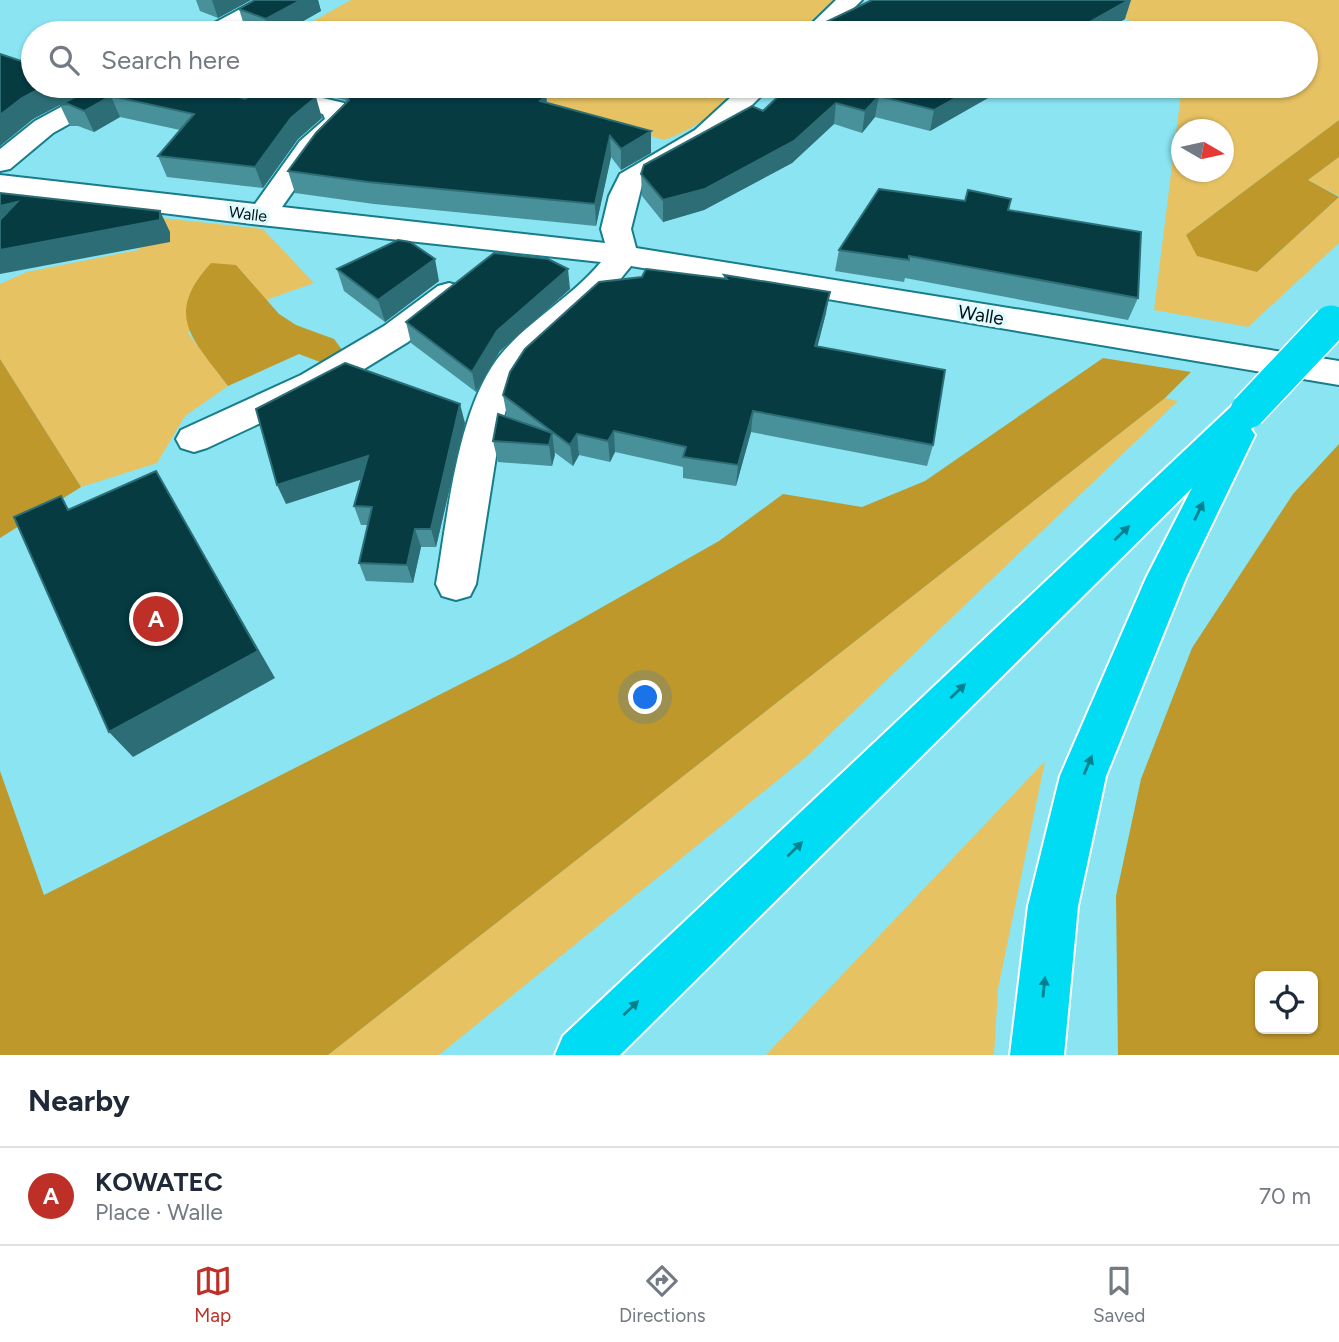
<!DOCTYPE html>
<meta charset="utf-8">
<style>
:root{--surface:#fff;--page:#f2f2f3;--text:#1f2937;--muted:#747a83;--line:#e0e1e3;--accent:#bd2f27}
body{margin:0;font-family:Figtree,sans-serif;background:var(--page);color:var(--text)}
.controls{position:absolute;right:21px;bottom:21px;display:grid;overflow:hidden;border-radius:10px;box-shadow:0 2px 5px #0004}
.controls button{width:63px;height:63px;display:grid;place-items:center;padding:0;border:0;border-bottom:2px solid var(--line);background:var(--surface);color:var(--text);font:35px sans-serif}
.compass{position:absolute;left:1171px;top:119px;width:63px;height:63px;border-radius:50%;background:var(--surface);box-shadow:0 2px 5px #0004;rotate:99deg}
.you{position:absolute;left:646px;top:698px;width:24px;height:24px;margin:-18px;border:5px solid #fff;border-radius:50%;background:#1a73e8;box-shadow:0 0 0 10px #1a73e833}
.badge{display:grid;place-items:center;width:46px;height:46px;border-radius:50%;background:var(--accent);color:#fff;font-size:23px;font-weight:700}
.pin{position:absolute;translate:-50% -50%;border:4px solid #fff;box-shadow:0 2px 7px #0006}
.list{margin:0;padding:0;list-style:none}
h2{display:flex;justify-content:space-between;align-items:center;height:91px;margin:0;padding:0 28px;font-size:30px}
h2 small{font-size:23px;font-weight:400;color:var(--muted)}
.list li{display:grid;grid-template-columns:46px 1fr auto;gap:21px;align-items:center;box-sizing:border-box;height:98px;padding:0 28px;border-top:2px solid var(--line)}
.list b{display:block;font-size:26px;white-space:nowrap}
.list p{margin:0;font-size:23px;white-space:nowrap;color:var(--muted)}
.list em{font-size:23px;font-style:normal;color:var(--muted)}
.icon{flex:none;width:38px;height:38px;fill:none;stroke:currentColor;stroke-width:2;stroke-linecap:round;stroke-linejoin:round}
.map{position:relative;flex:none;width:1339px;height:1055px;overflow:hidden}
.search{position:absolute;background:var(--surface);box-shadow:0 2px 5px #0004;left:21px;right:21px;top:21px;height:77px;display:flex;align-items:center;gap:18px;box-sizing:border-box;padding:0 24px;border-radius:38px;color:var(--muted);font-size:26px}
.sheet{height:189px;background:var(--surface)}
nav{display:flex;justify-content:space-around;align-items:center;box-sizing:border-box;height:98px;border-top:2px solid var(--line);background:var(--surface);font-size:19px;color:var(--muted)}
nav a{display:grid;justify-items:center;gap:4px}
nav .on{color:var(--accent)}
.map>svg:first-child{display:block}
.green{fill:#e7c263;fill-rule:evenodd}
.forest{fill:#be982a;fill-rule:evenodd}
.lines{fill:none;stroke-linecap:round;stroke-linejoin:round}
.minor-casing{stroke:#177d8b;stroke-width:4}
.highway-casing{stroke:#fff;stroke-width:4}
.minor{fill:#fff;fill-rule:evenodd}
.highway{fill:#00dcf3;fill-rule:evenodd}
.highway-bridge-casing{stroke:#fff;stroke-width:38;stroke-linecap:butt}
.highway-bridge{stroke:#00dcf3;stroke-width:35}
.wall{fill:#48909a}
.shaded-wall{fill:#2d6e76}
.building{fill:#053b41;stroke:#2d6e76;stroke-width:2}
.oneway{fill:#008190}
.labels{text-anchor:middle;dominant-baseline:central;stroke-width:7;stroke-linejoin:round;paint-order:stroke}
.far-street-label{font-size:16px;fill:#001216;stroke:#e1fafe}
.street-label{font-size:19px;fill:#001216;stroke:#e1fafe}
</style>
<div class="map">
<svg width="1339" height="1055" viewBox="0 0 1339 1055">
<rect width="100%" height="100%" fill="#8ae4f2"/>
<path class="green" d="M351,0H835L799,33H314L299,29Z
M1082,0H1339V120L1186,235L1257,272L1339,197V243L1248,327L1154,310L1182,86H1306V33H1159ZM1182,130H1224V172H1182Z
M487,86H744C720,109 696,129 664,140Z
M1339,157V196L1308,180Z
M162,218L263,229L314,283L266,300L236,265L188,333L228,386L185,416L157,463L81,487L0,359V284L27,272L138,250Z
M1165,398L1178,401L805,758L439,1055H328Z
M1045,761L998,989L994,1055H766Z"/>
<path class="forest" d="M1339,120V157L1308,180L1339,197L1257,272L1197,256L1186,235Z
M211,263L236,265L279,314L296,325L334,339L346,355L320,362L299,354L228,386C193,339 163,316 211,263Z
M1103,358L1191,372L1165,398L328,1055H0V771L44,895L514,657L719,541L783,494L862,507L925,481Z
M0,359L81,487L0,538Z
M1339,444V1055H1118L1116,896L1141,779L1192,648L1293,494ZM1260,976H1313V1029H1260Z"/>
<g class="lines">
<defs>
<path id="minor" d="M257,0H286L282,5L231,33H202L205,28Z
M836,0H862L828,33H802Z
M100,86H132L128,91L53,133L10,169L0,171V149L35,121Z
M743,86H771L715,142L642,185L631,229L636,248L1339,361V385L631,266L614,287L526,369L511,392L500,431L476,584L470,596L456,600L442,596L436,584C448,516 457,406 502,353C531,319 572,297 601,262L261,225L0,193V175L255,204L300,141L325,119L323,114L305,110L301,104L305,98L314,96L344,103L352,121L320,153L282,207L605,243L601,229L609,196L620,174L695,130Z
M449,283L460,286L465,293L460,300L408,342L325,393L207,448L194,452L181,448L176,439L181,430L301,375L384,326L438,286Z"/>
<path id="highway" d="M1248,398L1260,402L1266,411L1251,429L1255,435L1186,578L1106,776L1078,906L1064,1055H1010L1028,906L1060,776L1146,578L1192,488L620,1055H555L563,1036L1236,402Z"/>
</defs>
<use href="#minor" class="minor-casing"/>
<use href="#highway" class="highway-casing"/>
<use href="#minor" class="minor"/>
<use href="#highway" class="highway"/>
<defs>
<path id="highway-bridge" d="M1248,411L1331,323"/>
</defs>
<use href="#highway-bridge" class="highway-bridge-casing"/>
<use href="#highway-bridge" class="highway-bridge"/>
</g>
<path class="wall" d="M196,0H251L218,18L200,11Z
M255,0H318L321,11L282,33H257L245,28L239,9Z
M1125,19L1100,33H823L824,23Z
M0,54L33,86L212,93L245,99L267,86H538L539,93L546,95L547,102L651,153L621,170L611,157L596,226L374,204L295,193L288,171L346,103L345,100L315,93L310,95L322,118L298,139L263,188L167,177L158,156L180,130L120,117L94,132L78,126H70L60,105L69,100L33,119L0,146Z
M789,86H1009L930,131L875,117L862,133L834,124L792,163L704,210L663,222L642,196L641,174L763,111Z
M1008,210L1138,298L1128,320L905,278L904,282L835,271L839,250Z
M337,269L439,281L385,322L344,291Z
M724,275L826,313L817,347L933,445L927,466L751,432L736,486L683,478V467L615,452L610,462L579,455L573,466L554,452L552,466L498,462L493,441L511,419L507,416L503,395L724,278Z
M570,289L500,351L476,392L411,343L406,322Z
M465,423L436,547H421L413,583L366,581L359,563L368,525H361L354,506L362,479L286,504Z"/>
<path class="shaded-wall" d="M212,0H251L218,18Z
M301,0H318L321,11L282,33H270L266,19Z
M1129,0H1131L1125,19L1100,33H1070Z
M45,86H96L33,119L0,146V115L22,98Z
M293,86H312L315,93L303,97Z
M533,86H538L540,101L546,95L548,116L528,90Z
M977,86H1009L930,131L934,110Z
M111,96L120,117L94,132L84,111Z
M879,96L875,117L862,133L865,111Z
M316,97L322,118L298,139L263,188L255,167L291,118Z
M836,103L834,124L792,163L704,210L663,222V200Z
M651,131V153L621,170V149Z
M610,136L611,157L596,226L595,204Z
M17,202L0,232V206Z
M160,211L170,232V242L0,274V250Z
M435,259L439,281L385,322L378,300Z
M568,269L570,289L500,351L476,392L472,372L497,331Z
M830,292L826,313L812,368L815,346Z
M460,404L465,423L436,547L431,529Z
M753,411L751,432L736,486L738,465Z
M614,431L615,452L610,462L608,441Z
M552,433L555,455L552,466L549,445Z
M577,434L579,455L573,466L570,445Z
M368,456L375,475L286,504L277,485Z
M156,471L275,678L133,757L109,732Z
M415,529L421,547L413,583L407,565Z"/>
<path class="building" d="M255,0H301L266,19L239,9Z
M872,0H1129L1070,33H843L847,29L824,23Z
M0,54L33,65V86H45L22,98L0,115Z
M95,86H191L212,93L215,90L245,99L267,86H293L296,90L316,97L291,118L255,167L158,156L194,114L111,96L84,111L68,104L60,105Z
M342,86H533L528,90L546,95L540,101L651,131L621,149L610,136L595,204L368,182L288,171L316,133L349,100Z
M789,86H977L934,110L879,96L865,111L836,103L794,141L705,189L663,200L641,174L644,165L752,106L763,111Z
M879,189L965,201L968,190L1011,199L1008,210L1141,232L1138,298L909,256V260L839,250Z
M0,193L160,211V220L0,250V220L17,202L0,206Z
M398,240L410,242L435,259L378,300L337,269Z
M494,253L548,259L568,269L497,331L472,372L406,322Z
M646,269L727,279L724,275L830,292L815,346L945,370L933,445L753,411L738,465L683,457L686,447L614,431L608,441L577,434L570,445L503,395L510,372L525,349L599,282L642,277Z
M345,363L460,404L431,529H415L407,565L359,563L372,507L354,506L368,456L277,485L256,409Z
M498,414L552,433L549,445L493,441Z
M156,471L258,651L109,732L14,517L61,496L68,510Z"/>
<defs><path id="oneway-solid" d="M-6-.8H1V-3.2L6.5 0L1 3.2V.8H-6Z" transform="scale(1.75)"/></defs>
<g class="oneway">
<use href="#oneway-solid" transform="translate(1199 511) rotate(-64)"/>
<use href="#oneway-solid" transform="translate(1122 533) rotate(-44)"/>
<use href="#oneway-solid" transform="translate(958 691) rotate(-44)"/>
<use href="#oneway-solid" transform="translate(1088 765) rotate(-67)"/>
<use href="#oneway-solid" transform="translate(795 849) rotate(-44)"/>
<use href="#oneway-solid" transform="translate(1044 987) rotate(-84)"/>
<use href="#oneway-solid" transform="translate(631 1008) rotate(-44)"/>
</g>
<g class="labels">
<g class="far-street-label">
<text transform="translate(248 214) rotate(7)">Walle</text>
</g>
<g class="street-label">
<text transform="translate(981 315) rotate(9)">Walle</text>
</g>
</g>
</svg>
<div class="controls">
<button><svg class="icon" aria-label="locate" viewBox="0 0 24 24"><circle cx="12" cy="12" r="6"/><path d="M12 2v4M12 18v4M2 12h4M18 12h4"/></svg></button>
</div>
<svg class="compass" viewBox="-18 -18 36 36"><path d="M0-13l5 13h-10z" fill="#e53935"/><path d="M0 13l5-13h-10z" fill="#747a83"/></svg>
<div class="you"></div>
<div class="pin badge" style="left:156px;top:619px">A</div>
<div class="search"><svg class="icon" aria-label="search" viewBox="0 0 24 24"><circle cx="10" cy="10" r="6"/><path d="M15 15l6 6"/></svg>Search here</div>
</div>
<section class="sheet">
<h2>Nearby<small></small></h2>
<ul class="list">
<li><span class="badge">A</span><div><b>KOWATEC</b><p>Place · Walle</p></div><em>70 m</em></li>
</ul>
</section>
<nav>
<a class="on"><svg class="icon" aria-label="map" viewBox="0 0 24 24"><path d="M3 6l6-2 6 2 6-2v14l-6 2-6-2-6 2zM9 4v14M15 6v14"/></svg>Map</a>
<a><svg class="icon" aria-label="directions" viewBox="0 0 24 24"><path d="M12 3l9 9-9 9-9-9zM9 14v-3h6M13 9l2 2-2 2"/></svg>Directions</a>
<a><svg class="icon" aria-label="saved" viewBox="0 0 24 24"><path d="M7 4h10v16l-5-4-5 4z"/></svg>Saved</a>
</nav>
